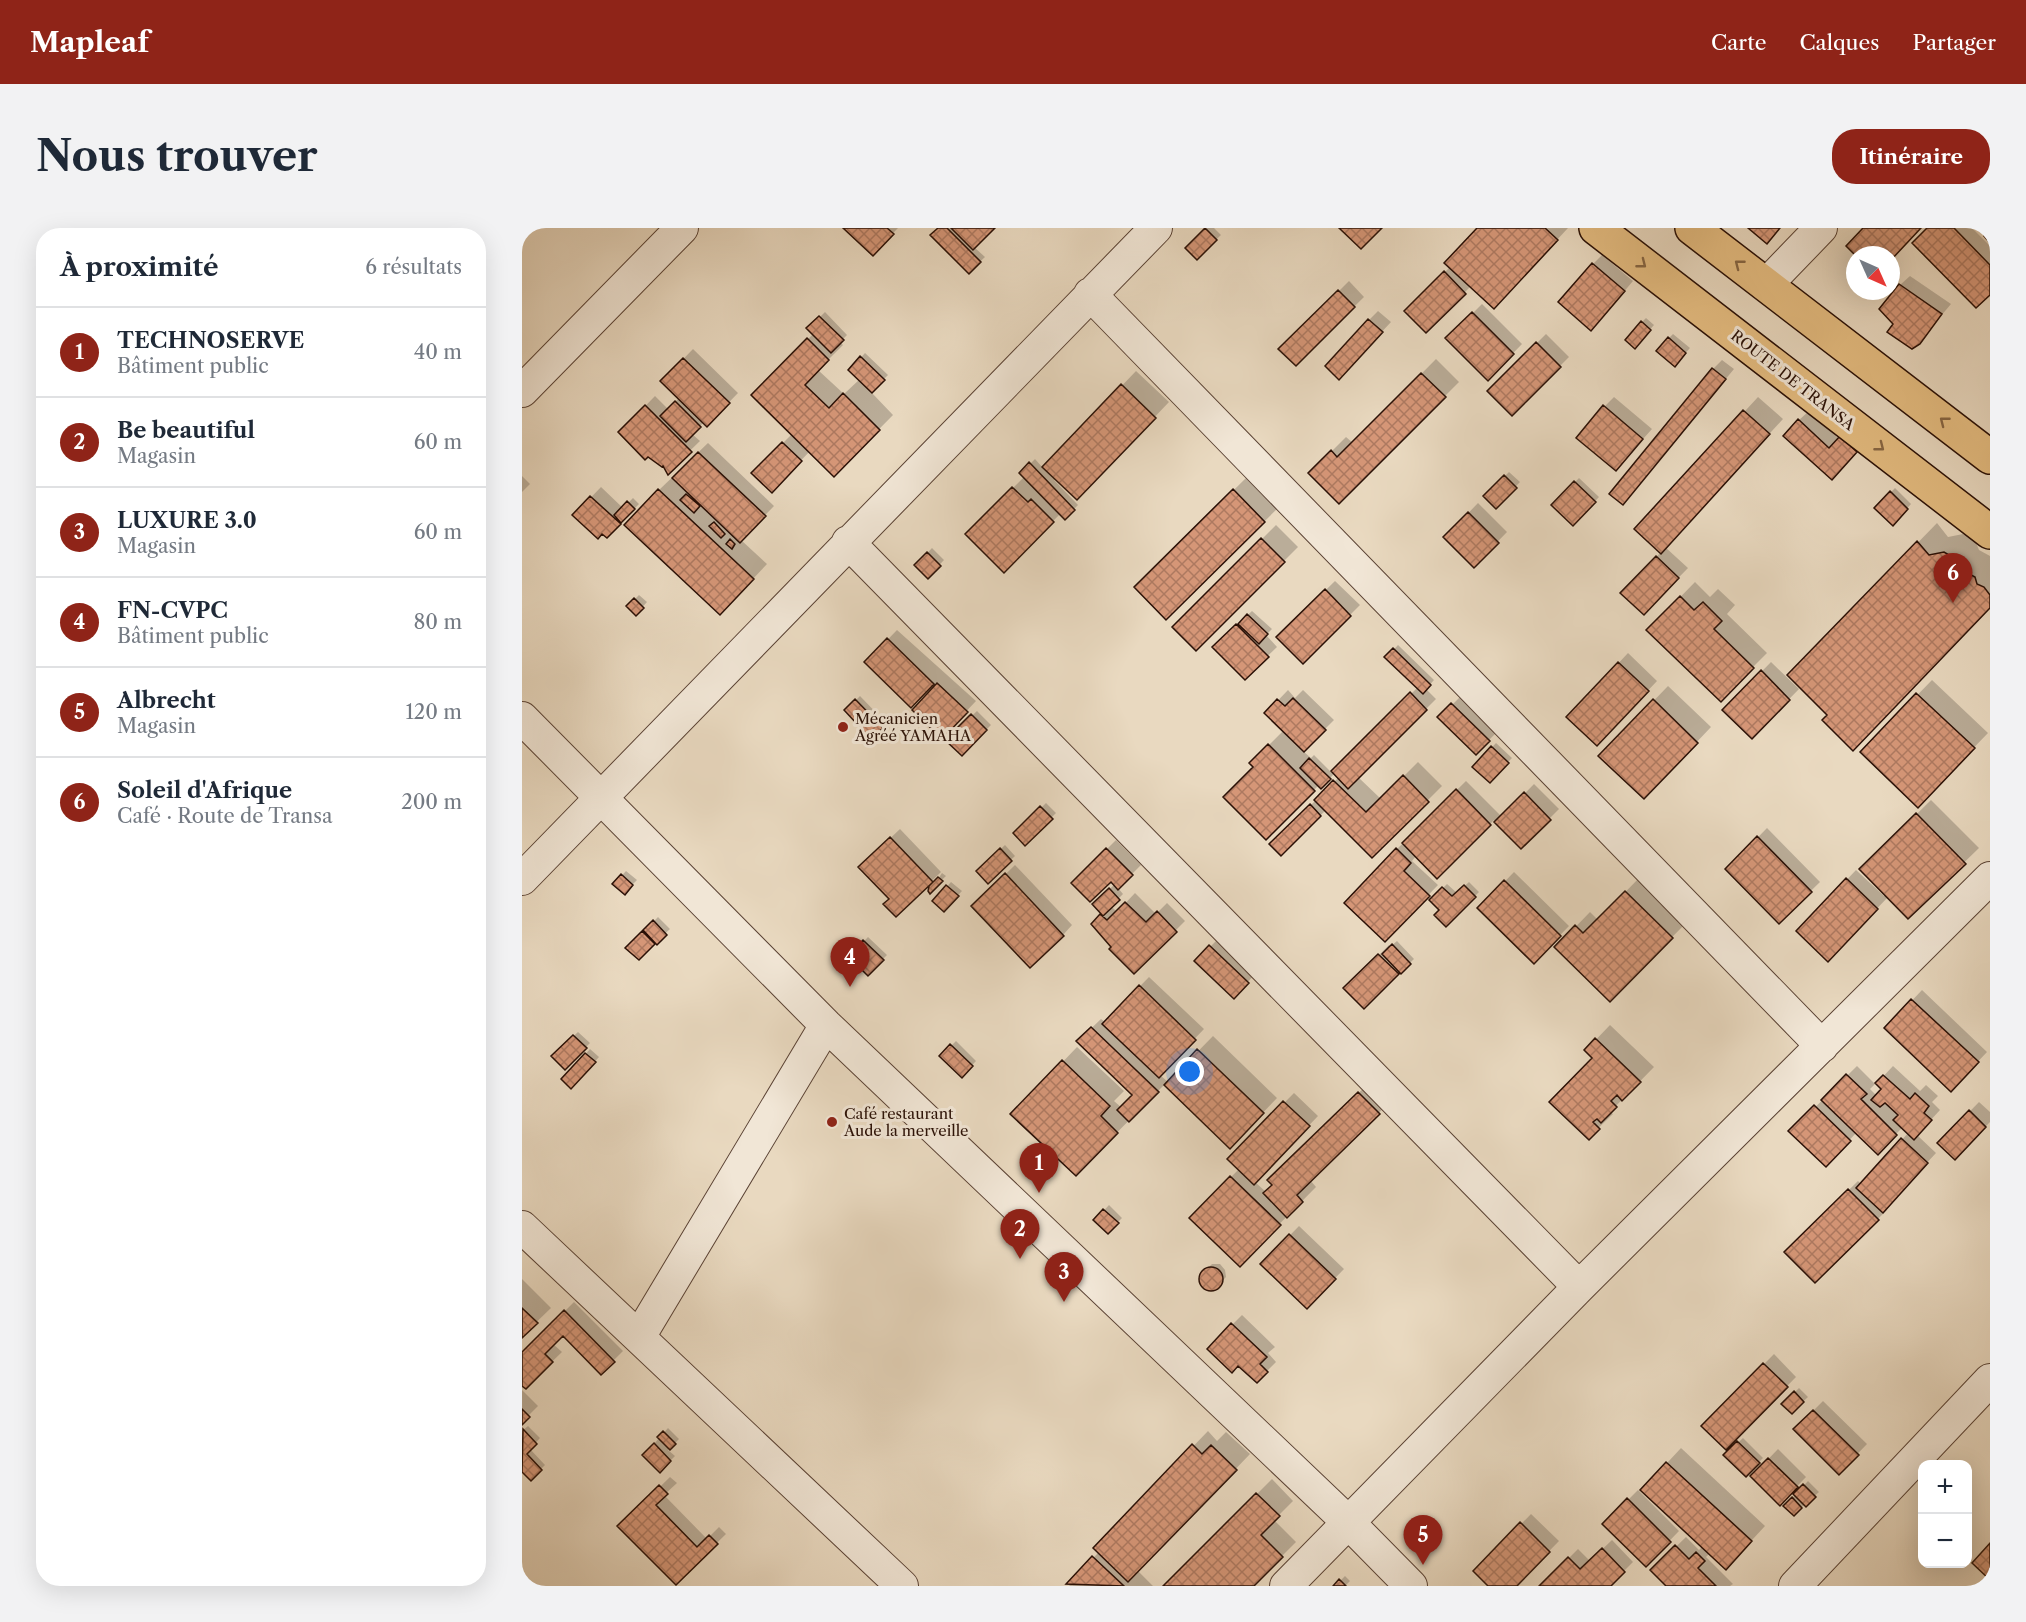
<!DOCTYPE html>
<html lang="fr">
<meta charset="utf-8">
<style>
:root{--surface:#fff;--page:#f2f2f3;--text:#1f2937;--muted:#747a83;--line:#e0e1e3;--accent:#8f2418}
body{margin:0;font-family:"Libre Caslon Text",serif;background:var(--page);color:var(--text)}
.controls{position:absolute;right:18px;bottom:18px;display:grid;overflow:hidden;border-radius:12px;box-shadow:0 6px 24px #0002}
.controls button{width:54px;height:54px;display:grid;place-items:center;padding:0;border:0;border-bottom:2px solid var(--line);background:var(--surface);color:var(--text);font:30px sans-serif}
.compass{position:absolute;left:1324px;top:18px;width:54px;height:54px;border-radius:50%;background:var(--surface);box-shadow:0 6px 24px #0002;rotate:135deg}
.you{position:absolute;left:668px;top:844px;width:21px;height:21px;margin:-15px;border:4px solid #fff;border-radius:50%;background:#1a73e8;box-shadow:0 0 0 9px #1a73e833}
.badge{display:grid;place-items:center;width:39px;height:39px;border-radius:50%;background:var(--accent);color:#fff;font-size:20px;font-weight:700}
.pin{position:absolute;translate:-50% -50px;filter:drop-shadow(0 2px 3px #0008)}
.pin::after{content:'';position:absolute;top:32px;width:21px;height:18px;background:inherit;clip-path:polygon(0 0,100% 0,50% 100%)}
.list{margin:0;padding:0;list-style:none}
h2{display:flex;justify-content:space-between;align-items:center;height:78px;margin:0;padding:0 24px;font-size:26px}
h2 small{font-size:20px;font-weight:400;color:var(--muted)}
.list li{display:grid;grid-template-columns:39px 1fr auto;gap:18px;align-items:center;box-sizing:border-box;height:90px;padding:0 24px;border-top:2px solid var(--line)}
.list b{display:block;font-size:22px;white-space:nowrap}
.list p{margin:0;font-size:20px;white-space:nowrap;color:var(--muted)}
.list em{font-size:20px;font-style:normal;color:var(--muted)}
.map{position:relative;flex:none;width:1468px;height:1358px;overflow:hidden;border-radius:24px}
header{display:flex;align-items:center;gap:36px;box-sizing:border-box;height:84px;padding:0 30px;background:var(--accent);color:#fff}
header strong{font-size:28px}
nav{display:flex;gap:33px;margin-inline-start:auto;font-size:21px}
.intro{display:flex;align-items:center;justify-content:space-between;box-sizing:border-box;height:144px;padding:0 36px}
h1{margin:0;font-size:42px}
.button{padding:15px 27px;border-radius:24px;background:var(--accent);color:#fff;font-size:21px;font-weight:700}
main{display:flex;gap:36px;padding:0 36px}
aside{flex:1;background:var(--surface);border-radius:24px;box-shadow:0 6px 24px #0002}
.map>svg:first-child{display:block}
.shadow{fill:#0003}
.building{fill:url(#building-cross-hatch);stroke:#2a1006;stroke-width:1.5}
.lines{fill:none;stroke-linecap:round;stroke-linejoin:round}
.minor-casing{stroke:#5a4234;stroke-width:34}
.major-casing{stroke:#2a1006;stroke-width:36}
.minor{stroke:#f1e6d6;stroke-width:32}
.major{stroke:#e4bc80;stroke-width:33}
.oneway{stroke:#876643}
.poi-dot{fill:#8f2418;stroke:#f1e6d6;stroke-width:2}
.labels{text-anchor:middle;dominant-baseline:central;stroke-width:6;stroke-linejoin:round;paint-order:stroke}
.street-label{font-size:15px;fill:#2a1006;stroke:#f1e6d6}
.poi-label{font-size:15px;fill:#2a1006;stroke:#f1e6d6;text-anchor:start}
</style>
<header>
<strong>Mapleaf</strong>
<nav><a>Carte</a><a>Calques</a><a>Partager</a></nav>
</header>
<div class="intro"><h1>Nous trouver</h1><a class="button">Itinéraire</a></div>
<main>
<aside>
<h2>À proximité<small>6 résultats</small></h2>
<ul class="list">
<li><span class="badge">1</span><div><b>TECHNOSERVE</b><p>Bâtiment public</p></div><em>40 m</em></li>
<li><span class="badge">2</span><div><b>Be beautiful</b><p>Magasin</p></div><em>60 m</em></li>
<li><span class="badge">3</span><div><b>LUXURE 3.0</b><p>Magasin</p></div><em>60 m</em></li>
<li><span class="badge">4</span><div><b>FN-CVPC</b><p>Bâtiment public</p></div><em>80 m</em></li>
<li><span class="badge">5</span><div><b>Albrecht</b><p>Magasin</p></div><em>120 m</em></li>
<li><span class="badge">6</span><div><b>Soleil d'Afrique</b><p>Café · Route de Transa</p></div><em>200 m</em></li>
</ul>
</aside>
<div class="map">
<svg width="1468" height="1358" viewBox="0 0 1468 1358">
<defs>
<pattern id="building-cross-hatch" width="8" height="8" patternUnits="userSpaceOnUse" patternTransform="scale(1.5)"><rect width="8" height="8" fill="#d59677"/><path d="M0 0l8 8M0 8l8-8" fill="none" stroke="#ad7960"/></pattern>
</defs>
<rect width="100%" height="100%" fill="#e9d9c0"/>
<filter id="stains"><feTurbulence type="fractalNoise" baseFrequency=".00333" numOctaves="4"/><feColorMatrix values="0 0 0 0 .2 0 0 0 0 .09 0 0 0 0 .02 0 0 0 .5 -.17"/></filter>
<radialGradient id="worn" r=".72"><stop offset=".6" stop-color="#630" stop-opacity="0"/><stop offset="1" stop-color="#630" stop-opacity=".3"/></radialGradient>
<path class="shadow" d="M324,0H376L351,26Z
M418,0H471L452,19L463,29L447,44Z
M685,0H692L699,7L675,30L665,20Z
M957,0H1046L986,65L949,58L904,103L884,83L928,39Z
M1407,0H1450L1468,18V65L1454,78Z
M1080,27L1111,53L1078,92L1071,36Z
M1388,48L1429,76L1397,114L1373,96L1378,57Z
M827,53L842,69L774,136L759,121Z
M960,76L1000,116L966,151L926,110Z
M856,83L869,94L826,140L847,92Z
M303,84L325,107L318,114L321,117L296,142L322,166L338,151L328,142L343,125L366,147L349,164L371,187L312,247L288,223L250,263L231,245L270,206L231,167L292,105L287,100Z
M1124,90L1132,97L1117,114L1120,94Z
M1024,106L1047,129L990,186L967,163Z
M1151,106L1168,120L1157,132L1147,110Z
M171,121L216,165L185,197L182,194L170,206L178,213L146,244L148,241L98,204L133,168L146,181L157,170L140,153Z
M914,131L937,154L817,274L788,245L824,209L831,215Z
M1200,132L1212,141L1101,275L1191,141Z
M614,143L647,174L569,256L532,252L556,277L543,290L539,285L482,343L445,306L503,248L499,245L513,231L521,240Z
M1092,169L1130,201L1094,241L1083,178Z
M1236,169L1261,191L1143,319L1166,340L1122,385L1100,365L1139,324L1114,301Z
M1287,183L1317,211L1343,214L1319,241L1277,192Z
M186,215L252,278L219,312L245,336L212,371L137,262Z
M987,244L998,254L974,279L963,268Z
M0,248L8,256L0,264Z
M726,248L757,279L644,390L614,359Z
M1057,250L1077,269L1051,296L1031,277Z
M79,259L101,280L111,270L117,276L85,308L52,287Z
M1373,260L1389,276L1371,296L1354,280Z
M956,275L985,304L952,338L923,309Z
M1415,295L1426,309L1441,306L1453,312L1457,322L1468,328V379L1350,502L1307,487L1267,447Z
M754,297L776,319L674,421L652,399Z
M410,320L422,332L406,349L394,337Z
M813,353L838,377L781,434L756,409Z
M1173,354L1188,369L1196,361L1213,377L1205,386L1245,425L1198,472L1126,402Z
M117,367L125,374L114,386L106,378Z
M730,383L750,401L744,407L755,419L723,450L692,419Z
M375,402L454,473L420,509L414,455L389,478L344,434Z
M876,417L912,452L904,461L914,471L836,549L859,571L896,534L920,558L850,628L804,582L759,626L750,616L817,549L813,545L799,559L797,557L744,610L733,539L729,535L762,502L744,485L766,462L773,470L781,462L812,492L781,523L789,530L792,527L810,545L896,459L865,429Z
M1106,425L1135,453L1084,507L1046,489Z
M1249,434L1277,461L1230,509L1202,482Z
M1410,452L1466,505L1410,563L1340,524Z
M1146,458L1189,499L1136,555L1078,528Z
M940,467L976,503L954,525L918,489Z
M338,468L364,495L349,509L324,482Z
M455,483L469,497L440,526L425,512Z
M974,515L990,530L968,553L952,538Z
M944,553L980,589L1012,556L1037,581L999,619L972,592L915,649L894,628L890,633L916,657L863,712L875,621Z
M1409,572L1457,620L1386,689L1366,669L1306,732L1276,703L1334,642L1362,668L1364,666L1339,641Z
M524,575L534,585L503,616L493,606Z
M1245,600L1298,654L1257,694L1205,641Z
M378,601L419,644L374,687L369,670L338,639Z
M594,612L619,637L596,660L601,666L589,678L595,684L613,665L634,686L645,675L663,693L612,744L571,696L581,685L572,676L593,656L589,652L551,655Z
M483,617L493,628L466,654L456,643Z
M493,637L550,697L541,707L451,678Z
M104,643L115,652L102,665L92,656Z
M992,644L1047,698L1012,734L957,680Z
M420,645L424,648L408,663Z
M1118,649L1164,695L1088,772L1034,719L1068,684L1076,692Z
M429,654L440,663L422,682L412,673Z
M947,654L957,664L924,697L919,682L909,672L925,656L935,665Z
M136,689L148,701L117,730L106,720Z
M346,709L365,727L346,746L328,728Z
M698,709L735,744L712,769L674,733Z
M875,713L892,731L842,779L824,760L867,717L868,719Z
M627,749L682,801L638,847L646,854L691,808L755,870L708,919L643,856L554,946L491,886L555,819L602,863L592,873L600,880L612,867L556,813L579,791L583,794Z
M1400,762L1465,824L1429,862L1364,800Z
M1088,797L1132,839L1088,884L1091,886L1066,910L1072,830L1064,822Z
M56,804L68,815L43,840L31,828Z
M434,813L454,833L440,848L419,828Z
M68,821L77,829L49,859L41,851Z
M1335,838L1353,856L1348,861L1355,868L1362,861L1355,855L1371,838L1398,863L1404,857L1416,868L1410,874L1418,882L1395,907L1414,925L1363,980L1365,982L1293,1053L1264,1024L1336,953L1339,956L1387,904L1381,899L1356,924L1335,904L1304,937L1269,903Z
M851,851L871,871L788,952L794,959L718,1036L669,990L717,941L707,931L772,865L796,888L733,954L744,964L751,958L747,952Z
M1457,874L1468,884V894L1433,930L1417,915Z
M587,977L600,990L586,1004L573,992Z
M777,998L822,1041L785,1079L740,1036Z
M690,1036H698L703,1042L704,1049L693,1060H685L679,1055V1047Z
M0,1051L29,1080L0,1108Z
M52,1074L101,1123L79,1145L41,1106L31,1116L40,1124L4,1159L0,1156V1126Z
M720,1087L753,1119L746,1125L754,1134L735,1153L717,1136L687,1120Z
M1252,1126L1274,1149L1204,1220L1181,1198Z
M1277,1160L1286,1169L1270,1184L1261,1176Z
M0,1162L16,1178L0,1194Z
M1301,1173L1345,1216L1317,1245L1273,1201Z
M6,1198L18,1210L8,1221L23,1237L9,1251L0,1242V1203Z
M146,1200L157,1211L146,1222L153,1228L138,1243L122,1227Z
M686,1203L695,1213L704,1204L728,1226L616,1343L631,1358H548L546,1356L577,1324L573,1320Z
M1221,1210L1241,1230L1224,1247L1203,1227Z
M1159,1220L1243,1298L1218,1325H1188L1184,1329L1211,1356L1208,1358H1146L1130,1342L1164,1309L1177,1322L1181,1318L1120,1262Z
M1256,1221L1284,1249L1258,1276L1230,1248Z
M148,1249L155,1255L142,1267L185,1311L197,1299L204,1306L154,1355L98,1298Z
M750,1251L771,1273L752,1292L774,1314L730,1358H643Z
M1286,1253L1297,1264L1272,1286L1263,1278Z
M1116,1262L1157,1303L1124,1337L1082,1296Z
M1009,1286L1037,1313L993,1358L953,1343Z
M1090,1312L1111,1334L1087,1358H1019L1056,1321L1068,1333Z
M823,1348L828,1353L823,1358H813Z"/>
<path class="building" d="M321,0H365L372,6L351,28Z
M416,0H425L459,34L447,46L408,7Z
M429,0H473L451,22Z
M683,0L695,12L675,32L663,20Z
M817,0H860L839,21Z
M955,0H1023L1036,12L972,81L922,35Z
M1226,0H1258L1245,16Z
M1341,0H1399L1369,32V27H1333L1324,18Z
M1405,0H1432L1468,37V67L1454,80L1390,15Z
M1468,2V15L1462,8Z
M1070,35L1103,63L1069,103L1036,74Z
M922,43L944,66L904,105L882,83Z
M1377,56L1420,86L1398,116L1390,121L1365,104L1371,96L1357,81Z
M816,62L833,79L774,138L756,121Z
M950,84L992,126L966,153L923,110Z
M297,88L322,112L309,125L284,100Z
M846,91L861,104L817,152L803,138Z
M1119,93L1129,102L1113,121L1103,112Z
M1146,109L1164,125L1153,139L1134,123Z
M285,110L307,132L283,157L307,180L321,165L358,202L312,249L229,167Z
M1014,114L1039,139L990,188L965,163Z
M338,128L363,152L350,165L326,142Z
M161,130L208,175L185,199L138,153Z
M1190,140L1204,151L1101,277L1087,266Z
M899,145L924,169L817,276L786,245L809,222L815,229Z
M599,156L634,190L555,272L520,239Z
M153,173L179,199L164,214L138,188Z
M123,177L170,224L146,247L141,238L140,239L126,229L123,232L96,204Z
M1081,177L1121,211L1094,243L1054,210Z
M1221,182L1248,206L1139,326L1112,301Z
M1276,191L1307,220L1318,208L1335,224L1310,252L1261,208Z
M260,214L280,233L250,265L229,245Z
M176,224L244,288L218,315L150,250Z
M507,234L553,282L543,292L497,245Z
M982,247L995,260L974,281L961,268Z
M1052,253L1074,274L1051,298L1029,277Z
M490,259L506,274L509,271L532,294L482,345L443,306Z
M136,261L232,351L198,387L102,297Z
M711,261L743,294L644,392L612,359Z
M1368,263L1386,281L1371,298L1352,280Z
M164,266L178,278L172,285L158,272Z
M68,268L99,296L85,310L80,306L76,311L50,287Z
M105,273L113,281L99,295L92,287Z
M946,284L977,315L952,340L921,309Z
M192,294L203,306L199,310L187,298Z
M739,310L763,334L674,423L650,399Z
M208,311L213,316L210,321L204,316Z
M1395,313L1407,327L1422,324L1434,331L1438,341L1453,349L1455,356L1462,359L1468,367V380L1331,523L1300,492L1305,487L1265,447Z
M405,324L419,338L406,351L392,337Z
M1134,328L1157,350L1122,387L1098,365Z
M803,361L829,388L781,436L754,409Z
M1158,368L1172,382L1181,374L1200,393L1192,401L1232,440L1199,474L1124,402Z
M112,370L122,380L114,388L104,378Z
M725,386L746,406L737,416L716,396Z
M714,396L747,429L723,452L690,419Z
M365,410L412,456L389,480L342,434Z
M871,420L909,457L901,466L862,429Z
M1096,434L1127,463L1075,518L1044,489Z
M1239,442L1268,472L1230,511L1200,482Z
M415,455L446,484L420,511L390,482Z
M888,464L905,482L826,561L809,543Z
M1394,465L1453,520L1396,580L1338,524Z
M771,470L804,502L782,524L742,485L755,471L763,478Z
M333,471L361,500L349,511L322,482Z
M1131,471L1176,515L1122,571L1076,528Z
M929,475L968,513L954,527L915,489Z
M449,486L465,502L440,528L423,512Z
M746,516L793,563L744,612L701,569L731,539L727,535Z
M969,518L987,535L968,555L950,539Z
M787,530L809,551L799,561L778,540Z
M881,547L907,574L850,630L792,572L811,552L844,584Z
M934,561L969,597L915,651L880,615Z
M1002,564L1029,592L999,621L972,594Z
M788,576L799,588L759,628L747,616Z
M518,578L531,591L503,618L491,605Z
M1394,585L1444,636L1386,691L1337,641Z
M1235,608L1290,664L1257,696L1203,641Z
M368,609L411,654L374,689L361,676L367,671L336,639Z
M478,620L490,633L466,656L454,643Z
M584,620L611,647L596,662L589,654L568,674L549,655Z
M874,620L889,635L882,643L908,668L863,714L822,675Z
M483,645L542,708L508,740L449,678Z
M99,646L111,657L103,667L90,656Z
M416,649L421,653L408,666L406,663L407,658Z
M1324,650L1356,681L1306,734L1274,703Z
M982,652L1039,708L1012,736L955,680Z
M424,657L437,668L422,684L410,673Z
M942,657L954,669L924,699L912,687L917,682L907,672L920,659L930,668Z
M587,660L598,672L581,688L570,676Z
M1103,663L1151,710L1088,774L1032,719L1053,697L1061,705Z
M603,674L624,694L635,683L655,704L612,746L587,721L589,719L569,696L578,686L585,692Z
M131,692L145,707L135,717L121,702Z
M120,703L133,716L117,732L103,720Z
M341,712L362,732L346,748L326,728Z
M870,716L889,736L879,746L860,726Z
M687,717L727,755L712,771L672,733Z
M856,726L877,746L842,781L821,760Z
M617,757L674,812L637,850L580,796Z
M1389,771L1457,834L1429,864L1362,800Z
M569,799L637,864L607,894L595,882L610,867L554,813Z
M51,807L65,820L43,842L29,828Z
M1073,810L1119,854L1100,873L1095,867L1089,873L1095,879L1079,895L1075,891L1071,894L1078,901L1067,912L1027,874L1070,830L1062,822Z
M428,816L451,838L440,850L417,828Z
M675,821L742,885L708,921L642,857Z
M63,825L74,834L49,861L39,851Z
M540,832L588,878L579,888L596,905L554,948L488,886Z
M1324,846L1345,866L1339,871L1375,907L1356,927L1299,872Z
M1361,847L1388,871L1393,865L1407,878L1402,885L1410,892L1392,912L1371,892L1376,887L1363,875L1358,879L1349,872L1359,861L1353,855Z
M836,864L858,886L775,967L781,974L765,990L741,965L750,957L745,952Z
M761,873L788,898L732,957L705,931Z
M1292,877L1329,913L1304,939L1266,903Z
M1447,882L1464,899L1433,932L1415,915Z
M1379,910L1406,935L1361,985L1334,960Z
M708,948L759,997L718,1039L667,990Z
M1326,961L1357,992L1293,1055L1262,1024Z
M581,981L597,995L586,1006L571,992Z
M767,1006L814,1051L785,1081L738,1036Z
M677 1051a12 12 0 1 1 24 0a12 12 0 1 1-24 0Z
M0,1080L16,1095L0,1110Z
M42,1082L93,1134L79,1147L41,1108L23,1126L31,1134L4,1161L0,1158V1124Z
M709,1095L745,1129L738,1136L746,1144L735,1155L716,1138L710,1145L685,1121Z
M1241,1135L1266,1159L1204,1222L1179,1198Z
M1272,1163L1282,1174L1270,1186L1259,1176Z
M0,1181L8,1189L0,1197Z
M1291,1182L1337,1227L1317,1247L1271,1201Z
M1,1201L15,1216L5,1226L20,1242L9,1253L0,1244Z
M141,1203L154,1216L148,1222L135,1209Z
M1215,1213L1238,1235L1224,1249L1201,1227Z
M132,1215L149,1233L138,1245L120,1227Z
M670,1216L680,1226L689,1217L715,1242L606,1354L571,1320Z
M1246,1230L1276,1259L1258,1278L1228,1248Z
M1144,1234L1230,1313L1204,1342L1118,1262Z
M1281,1256L1294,1269L1284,1279L1271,1266Z
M137,1257L146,1266L134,1277L175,1319L187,1307L196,1316L154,1357L95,1298Z
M734,1265L758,1288L739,1307L761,1329L732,1358H641Z
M1270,1269L1280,1280L1272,1288L1261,1278Z
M1105,1270L1149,1314L1124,1339L1080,1296Z
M998,1294L1028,1324L995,1358H966L951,1343Z
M1468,1315V1352L1450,1335Z
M1153,1317L1167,1331L1174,1324L1183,1333L1176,1340L1194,1358H1144L1128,1342Z
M1080,1320L1103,1344L1089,1358H1017L1046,1329L1058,1341Z
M570,1328L602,1358L544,1356Z
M817,1351L824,1358H811Z"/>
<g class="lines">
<defs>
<path id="minor" d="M1244,57L1299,0
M568,66L1300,818
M0,163L160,0
M326,314L1057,1059
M0,490L304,797L825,1293L889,1358
M0,651L634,0
M0,999L380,1358
M117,1109L304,797
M764,1358L1057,1059L1468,650
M1273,1358L1468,1152"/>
<path id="major" d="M1074,0L1468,304
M1170,0L1468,229"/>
</defs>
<use href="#minor" class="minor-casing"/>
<use href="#major" class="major-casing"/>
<use href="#minor" class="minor"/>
<use href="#major" class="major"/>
</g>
<defs><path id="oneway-chevron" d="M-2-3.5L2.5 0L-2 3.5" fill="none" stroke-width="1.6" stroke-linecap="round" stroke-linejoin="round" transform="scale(1.5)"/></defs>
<g class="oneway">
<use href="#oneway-chevron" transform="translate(1120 36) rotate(38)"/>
<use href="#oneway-chevron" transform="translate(1217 36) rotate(-142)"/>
<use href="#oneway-chevron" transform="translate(1422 193) rotate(-142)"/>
<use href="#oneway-chevron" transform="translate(1358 219) rotate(38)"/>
</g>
<g class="poi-dot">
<circle cx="321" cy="499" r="6"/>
<circle cx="310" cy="894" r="6"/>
</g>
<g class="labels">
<g class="street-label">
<text transform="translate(1271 152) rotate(38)">ROUTE DE TRANSA</text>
</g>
<g class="poi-label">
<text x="333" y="490">Mécanicien<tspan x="333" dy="17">Agréé YAMAHA</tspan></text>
<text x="322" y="885">Café restaurant<tspan x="322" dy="17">Aude la merveille</tspan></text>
</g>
</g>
<rect width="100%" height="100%" filter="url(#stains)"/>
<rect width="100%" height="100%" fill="url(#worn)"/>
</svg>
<div class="controls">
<button>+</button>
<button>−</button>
</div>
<svg class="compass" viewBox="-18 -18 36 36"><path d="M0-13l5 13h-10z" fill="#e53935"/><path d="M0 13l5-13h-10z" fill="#747a83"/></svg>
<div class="you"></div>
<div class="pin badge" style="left:517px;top:965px">1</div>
<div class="pin badge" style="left:498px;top:1031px">2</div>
<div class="pin badge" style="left:542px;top:1074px">3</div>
<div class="pin badge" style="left:328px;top:759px">4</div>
<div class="pin badge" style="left:901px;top:1337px">5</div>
<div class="pin badge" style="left:1431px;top:375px">6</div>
</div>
</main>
